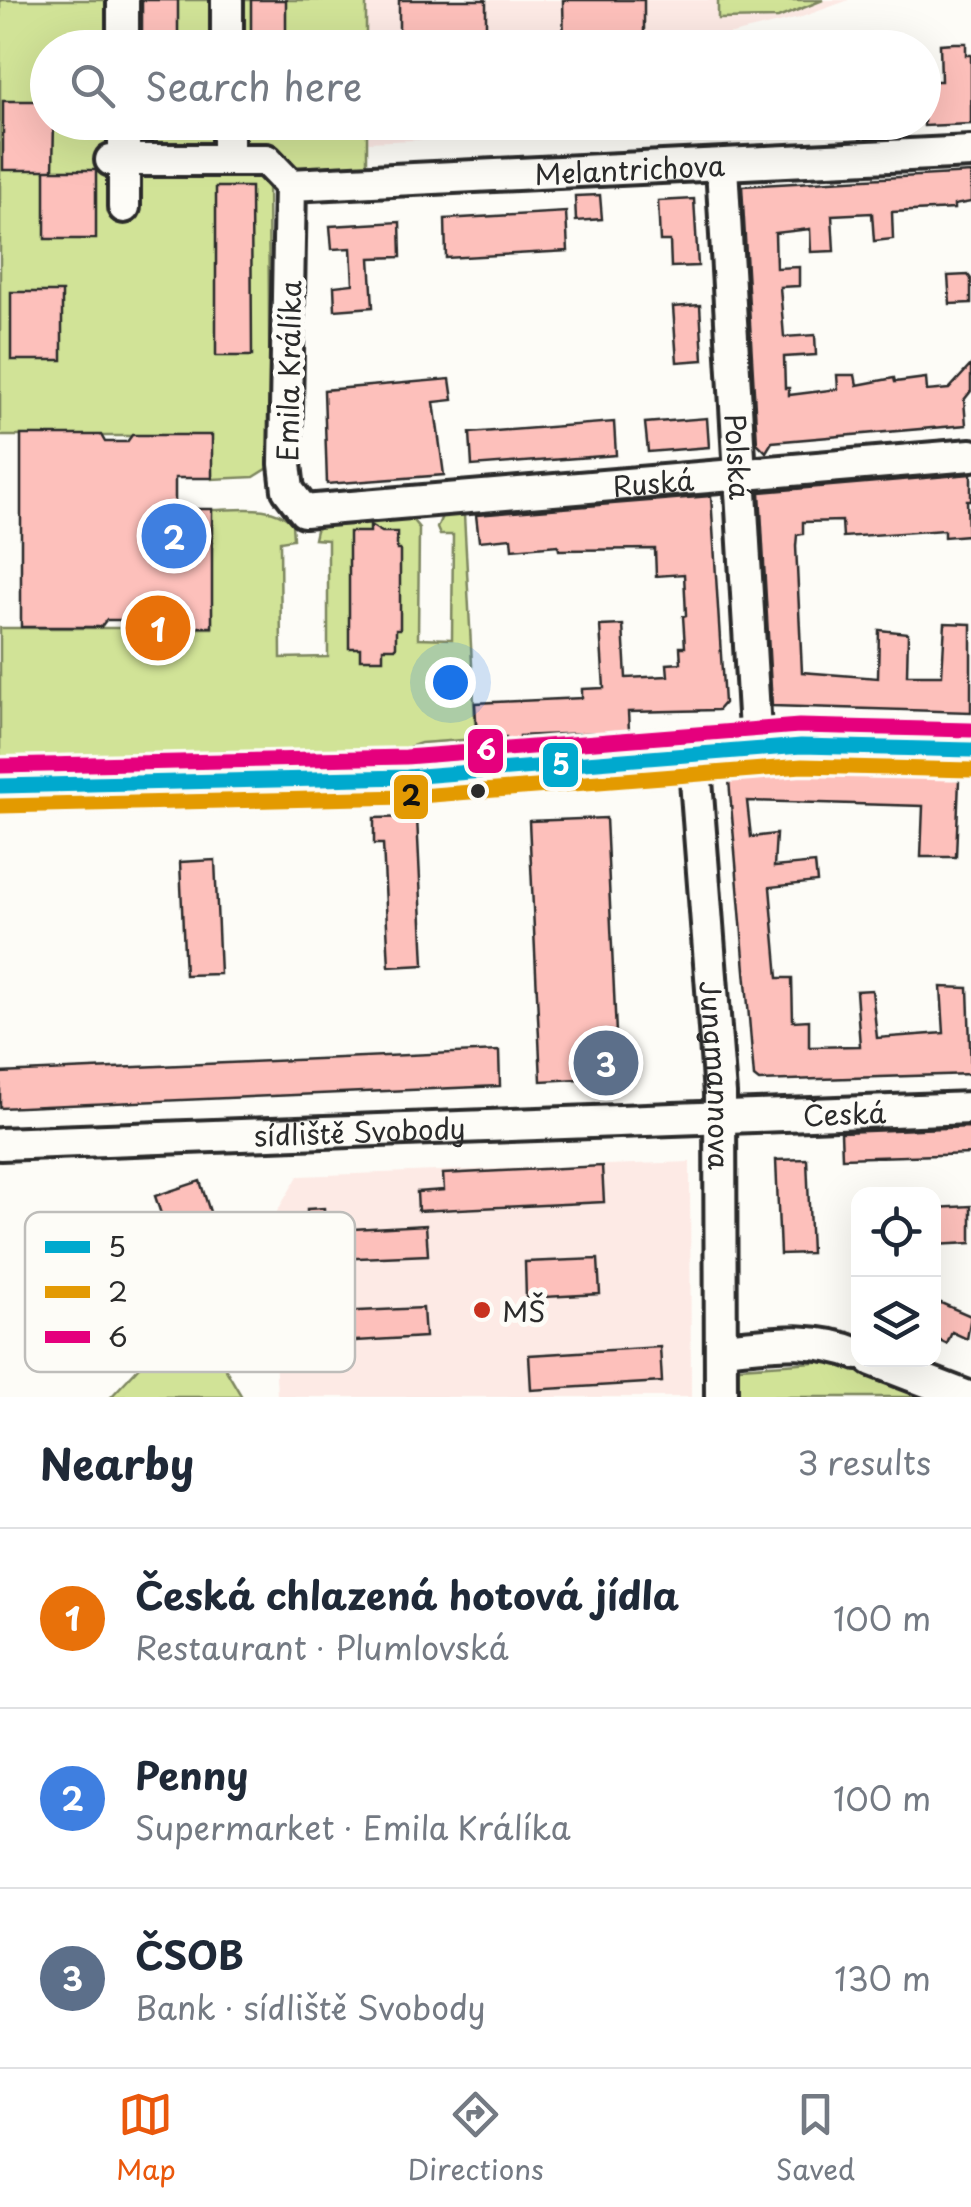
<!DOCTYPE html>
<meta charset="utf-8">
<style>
:root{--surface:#fff;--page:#f6f6f7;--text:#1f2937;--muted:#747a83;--line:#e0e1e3;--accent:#ea580c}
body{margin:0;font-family:"Playpen Sans",sans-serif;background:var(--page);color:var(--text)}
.controls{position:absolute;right:30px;bottom:30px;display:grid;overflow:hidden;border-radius:20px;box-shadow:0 10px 40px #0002}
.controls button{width:90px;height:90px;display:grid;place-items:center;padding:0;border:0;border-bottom:2px solid var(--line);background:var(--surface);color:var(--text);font:50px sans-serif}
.you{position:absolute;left:450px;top:682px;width:35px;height:35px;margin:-25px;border:8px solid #fff;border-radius:50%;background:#1a73e8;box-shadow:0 0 0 15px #1a73e833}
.badge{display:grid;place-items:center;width:65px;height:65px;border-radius:50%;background:var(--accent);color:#fff;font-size:32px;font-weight:700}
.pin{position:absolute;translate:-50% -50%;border:5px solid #fff;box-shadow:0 2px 10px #0006}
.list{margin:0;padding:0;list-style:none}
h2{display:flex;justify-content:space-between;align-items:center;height:130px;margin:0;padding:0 40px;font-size:42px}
h2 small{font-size:32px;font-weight:400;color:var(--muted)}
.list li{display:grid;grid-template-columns:65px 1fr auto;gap:30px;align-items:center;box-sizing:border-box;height:180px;padding:0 40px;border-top:2px solid var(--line)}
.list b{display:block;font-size:38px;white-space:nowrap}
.list p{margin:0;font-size:32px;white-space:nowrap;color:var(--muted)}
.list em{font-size:32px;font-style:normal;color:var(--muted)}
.icon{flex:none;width:55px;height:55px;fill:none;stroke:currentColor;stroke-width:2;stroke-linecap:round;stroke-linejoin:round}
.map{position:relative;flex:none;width:971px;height:1397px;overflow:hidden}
.search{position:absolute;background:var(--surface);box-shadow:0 10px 40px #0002;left:30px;right:30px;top:30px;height:110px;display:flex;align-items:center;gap:25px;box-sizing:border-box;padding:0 35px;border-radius:55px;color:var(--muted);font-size:38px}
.sheet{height:670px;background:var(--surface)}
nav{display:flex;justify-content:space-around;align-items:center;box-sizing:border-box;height:140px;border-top:2px solid var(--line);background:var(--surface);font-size:28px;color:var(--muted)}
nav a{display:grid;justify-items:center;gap:5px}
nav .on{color:var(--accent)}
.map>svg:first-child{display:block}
.built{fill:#fdeae5}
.green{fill:#d1e397;stroke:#7e8761;stroke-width:2.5}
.building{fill:#fdc0bb;stroke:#2b2b2b;stroke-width:2.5}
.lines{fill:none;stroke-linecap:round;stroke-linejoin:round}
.minor-casing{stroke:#2b2b2b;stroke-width:38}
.major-casing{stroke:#2b2b2b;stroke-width:45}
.minor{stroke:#fdfcf7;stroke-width:30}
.major{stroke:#fdfcf7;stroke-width:38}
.bus-1-casing{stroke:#fdfcf7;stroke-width:22}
.bus-2-casing{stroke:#fdfcf7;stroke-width:22}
.bus-3-casing{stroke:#fdfcf7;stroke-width:22}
.bus-1{stroke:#00a9ce;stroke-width:15}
.bus-2{stroke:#e39a04;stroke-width:15}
.bus-3{stroke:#e5007d;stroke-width:15}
.bus-dot{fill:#2b2b2b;stroke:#fdfcf7;stroke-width:4}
.poi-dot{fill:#c8321e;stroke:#fdfcf7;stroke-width:4}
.labels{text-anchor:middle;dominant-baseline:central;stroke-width:10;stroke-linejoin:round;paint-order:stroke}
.street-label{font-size:28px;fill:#2b2b2b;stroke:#fdfcf7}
.poi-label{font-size:28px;fill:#2b2b2b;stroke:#fdfcf7;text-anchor:start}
.key{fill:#fdfcf7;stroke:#bebdba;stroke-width:2.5}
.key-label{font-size:28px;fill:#2b2b2b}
.line-badge{stroke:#fdfcf7;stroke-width:4}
.badge-label{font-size:28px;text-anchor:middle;font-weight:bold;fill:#fff}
.pale-badge-label{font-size:28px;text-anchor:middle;font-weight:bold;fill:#111}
</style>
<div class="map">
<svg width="971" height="1397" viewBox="0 0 971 1397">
<rect width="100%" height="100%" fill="#fdfcf7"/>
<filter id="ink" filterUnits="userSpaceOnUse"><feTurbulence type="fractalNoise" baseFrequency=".01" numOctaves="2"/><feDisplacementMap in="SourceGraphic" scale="20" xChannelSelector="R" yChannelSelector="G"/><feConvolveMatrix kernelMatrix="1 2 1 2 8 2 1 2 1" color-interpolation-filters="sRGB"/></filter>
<g filter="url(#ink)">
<path class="built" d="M366,0H849L799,18L707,40V48L366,47Z
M707,122V128L367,142V123Z
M690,1162L691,1397H277L269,1225L298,1176Z"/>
<path class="green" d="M0,0H366V47L48,48V122L367,123V171L268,173L270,467L254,477L212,479L211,436H0Z
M718,0H823L778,18L718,19Z
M211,510C237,510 273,503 292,523L293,539L280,541L281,658L328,657V540L314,539L316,530L328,520L410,517L419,528L418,638L452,639L453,535H440L437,528L442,516L464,515L476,739L421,743L350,766L0,771V628H212Z
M196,1319L242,1397H111L153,1352L167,1348Z
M830,1361L925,1397H730L739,1367Z"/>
<path class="building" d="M142,0H178V48H142Z
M251,0H286V48H251Z
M399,0H486V48H399Z
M563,0H644V48H564Z
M954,43H966V55H971V124L924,126V91H928V81H941L940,44Z
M3,101H48V122H54L53,170H3Z
M45,170H96V239H45Z
M971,173V202L954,205V209L892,212L893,239L874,241L872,213L832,215L834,251L811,252L810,229L775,233L776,268L799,267V286L780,287L784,337L815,335L816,355L784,357L785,388H789V395L838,389L837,375H855L857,385L894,378L895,382L926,378L927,391L949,389L971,365V391L964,400L966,425L772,442L766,452L757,443L742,186Z
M216,187H251L252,356H216Z
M600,195L602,219L576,221L575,196Z
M694,199L698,266L671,267L670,241H660L658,201Z
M566,212L568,251L446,258L445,219Z
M400,222L401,257L370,258L373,307L335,310L334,286L353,284L351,248L332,249L330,226Z
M968,275L971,279V303L950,304L948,276Z
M11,292H62V360H11Z
M700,305L703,360L677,362L673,307Z
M450,379L453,400L434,402L444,475L327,484L324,390Z
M707,418L709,447L648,452L645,423Z
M614,422L616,455L472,466L470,433Z
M21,435H101L105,442H127L132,435H212V478H175V509H212V627H132L128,620H106L101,627H21Z
M971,474V500H967L968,535L944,537V530L843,537L842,521L803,522V534L797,535L796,546L802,672L878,678L879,630L908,633L907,675H942L945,623L971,624V712L772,706L760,492Z
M711,496L724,703L718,710L628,712L629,731L520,736V746L506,747V737L477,738L475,703L582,698V689L604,688L600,626L623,625L626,678L668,676L667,664L681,663L680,647H685L683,616L686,615L684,574L656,576L655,549L559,550L558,545L512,549L511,538L479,541L476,515Z
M370,525L382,532H397V550H400V629H396V648H383V659H360V648H349V532H370Z
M759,772L959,779L956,857H921L923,806L747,801L751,837L776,834L774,867L815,863L817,882L770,887L778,978H792L793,1021L809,1020V1047L860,1046L856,991L872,990L877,1038L944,1033L941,987L968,988L971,1074L759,1081L754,1077L729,780L735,774Z
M417,817L424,965L389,967L383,844H374V818Z
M606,818L618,1077L541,1081L529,821Z
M215,860L220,974L185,975L180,862Z
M499,1051L500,1086L0,1108V1073Z
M971,1127V1154L842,1158L841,1132Z
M807,1159L811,1253L780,1254L776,1160Z
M602,1166L604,1202L418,1211L417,1192L444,1190L443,1174Z
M200,1181L212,1218L168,1235L155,1196Z
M971,1206V1243L934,1245V1208Z
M324,1208L325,1232H307V1209Z
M426,1225L428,1255L335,1259L334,1230Z
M598,1259L600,1294L526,1298L525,1262Z
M934,1300L971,1316L967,1339L952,1332L947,1344L934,1338Z
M423,1308L425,1337L339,1342L337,1312Z
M660,1347L662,1382L531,1390L529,1355Z"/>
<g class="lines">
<defs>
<g id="minor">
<path d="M227,0V48"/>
<path d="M123,48V0"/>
<path d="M124,122V207"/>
<path d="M228,122V159"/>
<path d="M111,160H266L290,185"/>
<path id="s1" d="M722,167L756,748"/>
<path id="s2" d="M290,185L285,464L288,490L304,511L971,455"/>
<path id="s3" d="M290,185L971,152"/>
<path id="s4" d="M694,754L720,1094L721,1397"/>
<path id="s5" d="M0,1144L971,1108"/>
<path d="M722,1348C768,1344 814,1335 858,1354"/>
<path d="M872,1360L968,1397"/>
</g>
<path id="major" d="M0,786L407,777L801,746L971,750"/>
</defs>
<use href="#minor" class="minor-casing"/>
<use href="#major" class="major-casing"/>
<use href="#minor" class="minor"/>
<use href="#major" class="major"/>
<defs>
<path id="bus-1" d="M0,786L407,777L801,746L971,750"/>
<path id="bus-2" d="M0,806L407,797L802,766L971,770"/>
<path id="bus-3" d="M0,766L406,757L799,726L971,730"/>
</defs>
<use href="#bus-1" class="bus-1-casing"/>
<use href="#bus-2" class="bus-2-casing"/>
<use href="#bus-3" class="bus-3-casing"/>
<use href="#bus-1" class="bus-1"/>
<use href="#bus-2" class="bus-2"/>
<use href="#bus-3" class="bus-3"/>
</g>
</g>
<circle class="bus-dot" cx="478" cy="791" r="9"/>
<circle class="poi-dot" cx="482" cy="1310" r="10"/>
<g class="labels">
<g class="street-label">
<text stroke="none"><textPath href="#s3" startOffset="340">Melantrichova</textPath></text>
<text transform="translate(288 371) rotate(-89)">Emila Králíka</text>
<text stroke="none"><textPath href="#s1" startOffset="290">Polská</textPath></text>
<text stroke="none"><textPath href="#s2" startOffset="682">Ruská</textPath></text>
<text stroke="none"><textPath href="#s4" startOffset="322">Jungmannova</textPath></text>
<text stroke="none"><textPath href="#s5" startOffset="845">Česká</textPath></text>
<text stroke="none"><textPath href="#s5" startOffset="360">sídliště Svobody</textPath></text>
</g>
<g class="poi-label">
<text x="502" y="1310">MŠ</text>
</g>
</g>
<rect x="25" y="1212" width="330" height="160" rx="15" class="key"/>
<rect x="45" y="1241" width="45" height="12" fill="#00a9ce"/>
<rect x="45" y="1286" width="45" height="12" fill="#e39a04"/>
<rect x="45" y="1331" width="45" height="12" fill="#e5007d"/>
<g class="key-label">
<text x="108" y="1257">5</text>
<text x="108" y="1302">2</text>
<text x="108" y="1347">6</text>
</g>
<g class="line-badge">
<rect x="466" y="727" width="39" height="48" rx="10" fill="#e5007d"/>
<rect x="541" y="741" width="39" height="48" rx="10" fill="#00a9ce"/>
<rect x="392" y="773" width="38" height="48" rx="10" fill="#e39a04"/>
</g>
<g class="badge-label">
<text x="486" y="760">6</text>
<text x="561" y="775">5</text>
</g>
<g class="pale-badge-label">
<text x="411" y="806">2</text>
</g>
</svg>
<div class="controls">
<button><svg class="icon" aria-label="locate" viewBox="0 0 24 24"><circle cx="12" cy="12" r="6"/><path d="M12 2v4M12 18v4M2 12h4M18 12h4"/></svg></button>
<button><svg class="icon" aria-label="layers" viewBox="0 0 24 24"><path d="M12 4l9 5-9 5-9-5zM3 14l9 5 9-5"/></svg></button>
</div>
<div class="you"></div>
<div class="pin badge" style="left:158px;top:628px;background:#e8710a">1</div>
<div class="pin badge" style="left:174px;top:536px;background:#3f7fe0">2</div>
<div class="pin badge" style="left:606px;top:1063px;background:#5c6f8a">3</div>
<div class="search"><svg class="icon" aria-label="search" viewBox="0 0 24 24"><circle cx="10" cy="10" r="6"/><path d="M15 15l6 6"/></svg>Search here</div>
</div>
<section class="sheet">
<h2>Nearby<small>3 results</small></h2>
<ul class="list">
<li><span class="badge" style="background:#e8710a">1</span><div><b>Česká chlazená hotová jídla</b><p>Restaurant · Plumlovská</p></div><em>100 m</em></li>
<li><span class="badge" style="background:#3f7fe0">2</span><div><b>Penny</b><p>Supermarket · Emila Králíka</p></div><em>100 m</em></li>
<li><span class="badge" style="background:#5c6f8a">3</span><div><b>ČSOB</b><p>Bank · sídliště Svobody</p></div><em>130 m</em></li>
</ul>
</section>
<nav>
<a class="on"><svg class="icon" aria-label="map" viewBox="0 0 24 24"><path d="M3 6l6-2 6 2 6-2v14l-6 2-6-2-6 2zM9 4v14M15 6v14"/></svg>Map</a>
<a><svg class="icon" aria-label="directions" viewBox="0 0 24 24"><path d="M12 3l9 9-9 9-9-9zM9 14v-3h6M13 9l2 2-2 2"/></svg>Directions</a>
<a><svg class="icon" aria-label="saved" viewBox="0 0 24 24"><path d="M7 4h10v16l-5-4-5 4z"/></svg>Saved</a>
</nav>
